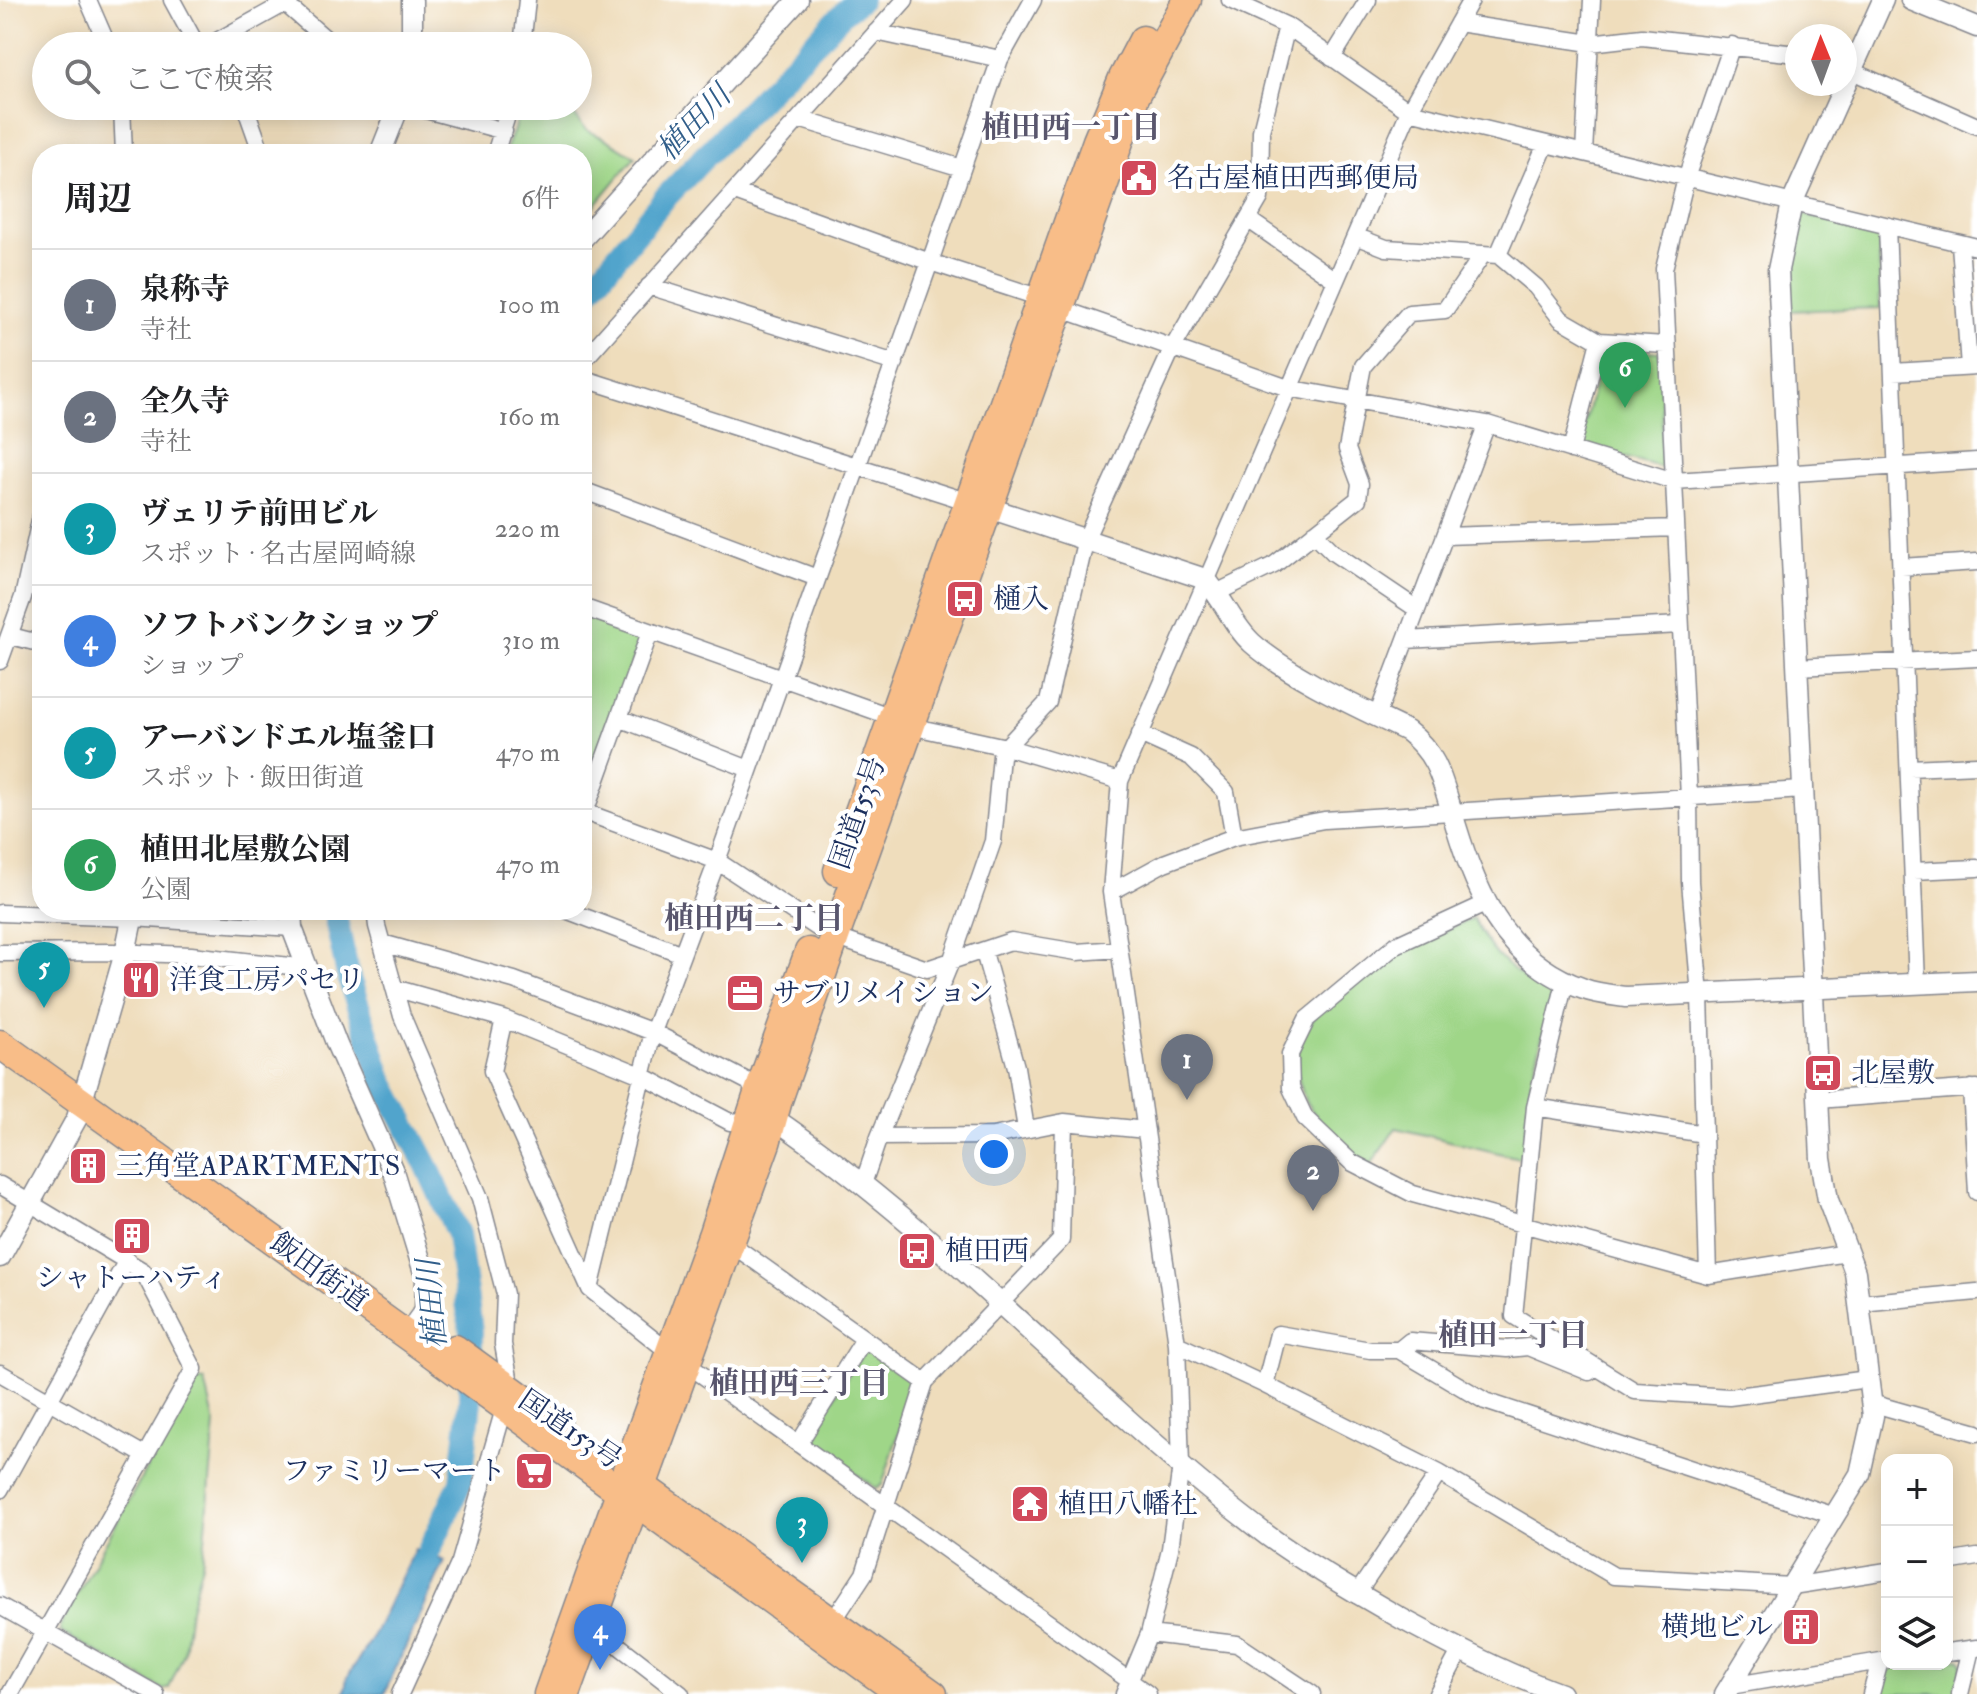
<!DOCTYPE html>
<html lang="ja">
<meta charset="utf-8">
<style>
:root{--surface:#fff;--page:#f6f6f6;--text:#202124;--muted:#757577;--line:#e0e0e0;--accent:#ea580c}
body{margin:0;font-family:"IM FELL Double Pica","Noto Serif JP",serif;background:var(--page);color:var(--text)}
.controls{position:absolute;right:24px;bottom:24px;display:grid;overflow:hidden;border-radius:16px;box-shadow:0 4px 20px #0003}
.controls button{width:72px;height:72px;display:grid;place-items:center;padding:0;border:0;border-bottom:2px solid var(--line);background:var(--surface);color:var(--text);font:40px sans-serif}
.compass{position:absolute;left:1785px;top:24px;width:72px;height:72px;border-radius:50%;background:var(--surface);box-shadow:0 4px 20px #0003;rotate:359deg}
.you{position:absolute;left:994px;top:1154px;width:28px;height:28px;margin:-20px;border:6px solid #fff;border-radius:50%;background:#1a73e8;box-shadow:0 0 0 12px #1a73e833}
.badge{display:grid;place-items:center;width:52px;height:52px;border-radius:50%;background:var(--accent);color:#fff;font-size:26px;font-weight:700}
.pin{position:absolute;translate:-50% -66px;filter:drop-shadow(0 2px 4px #0008)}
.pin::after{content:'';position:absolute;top:42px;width:28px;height:24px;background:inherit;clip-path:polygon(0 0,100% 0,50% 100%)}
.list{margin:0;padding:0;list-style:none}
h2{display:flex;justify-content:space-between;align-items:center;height:104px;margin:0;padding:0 32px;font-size:34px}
h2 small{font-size:26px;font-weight:400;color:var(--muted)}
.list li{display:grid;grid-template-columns:52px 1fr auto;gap:24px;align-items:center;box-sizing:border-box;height:112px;padding:0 32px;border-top:2px solid var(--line)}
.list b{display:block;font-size:30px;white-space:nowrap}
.list p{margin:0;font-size:26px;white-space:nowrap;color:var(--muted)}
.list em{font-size:26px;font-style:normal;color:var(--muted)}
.icon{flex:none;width:44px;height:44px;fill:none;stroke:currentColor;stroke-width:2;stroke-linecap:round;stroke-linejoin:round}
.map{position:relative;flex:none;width:1977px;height:1694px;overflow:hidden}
.search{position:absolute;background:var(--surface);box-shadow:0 4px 20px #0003;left:32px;top:32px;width:560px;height:88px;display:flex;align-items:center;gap:20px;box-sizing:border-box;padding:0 28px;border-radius:44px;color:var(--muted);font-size:30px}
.panel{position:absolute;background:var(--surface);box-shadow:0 4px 20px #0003;left:32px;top:144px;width:560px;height:776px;border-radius:32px}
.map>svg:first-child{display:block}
.green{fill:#9fd688;stroke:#5d8273;stroke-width:2}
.water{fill:#51a4cc;stroke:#366a95;stroke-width:2}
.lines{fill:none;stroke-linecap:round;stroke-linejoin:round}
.river{stroke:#51a4cc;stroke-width:24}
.minor-casing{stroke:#85868d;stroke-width:19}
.tertiary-casing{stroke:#85868d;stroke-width:23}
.primary-casing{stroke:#85868d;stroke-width:29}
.trunk-casing{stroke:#85868d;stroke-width:31}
.minor{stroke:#fff;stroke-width:16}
.tertiary{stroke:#fff;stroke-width:20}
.primary{stroke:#f8bd88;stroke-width:26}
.trunk{stroke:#f8bd88;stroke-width:28}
.labels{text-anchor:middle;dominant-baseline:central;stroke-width:8;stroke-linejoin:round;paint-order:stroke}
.poi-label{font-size:28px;fill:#1b2f5e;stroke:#fff;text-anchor:start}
.street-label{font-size:28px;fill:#1b2f5e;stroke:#fff}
.water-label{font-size:30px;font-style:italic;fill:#315e8a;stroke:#fff}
.neighbourhood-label{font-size:30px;font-weight:bold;fill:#59566d;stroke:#fff}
</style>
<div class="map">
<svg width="1977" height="1694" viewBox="0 0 1977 1694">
<rect width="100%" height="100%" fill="#fff"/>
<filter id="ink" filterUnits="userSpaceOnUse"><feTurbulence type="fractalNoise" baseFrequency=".0125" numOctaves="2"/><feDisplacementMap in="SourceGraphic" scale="16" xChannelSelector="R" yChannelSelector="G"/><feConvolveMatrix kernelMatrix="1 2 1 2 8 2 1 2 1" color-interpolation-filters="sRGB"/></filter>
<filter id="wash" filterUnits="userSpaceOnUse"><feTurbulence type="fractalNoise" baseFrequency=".006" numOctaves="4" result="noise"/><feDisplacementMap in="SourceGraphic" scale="32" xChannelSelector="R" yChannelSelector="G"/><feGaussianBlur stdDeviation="1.8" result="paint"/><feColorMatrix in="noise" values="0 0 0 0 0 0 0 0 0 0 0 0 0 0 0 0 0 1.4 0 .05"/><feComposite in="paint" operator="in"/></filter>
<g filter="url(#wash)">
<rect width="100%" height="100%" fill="#efddbc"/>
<path class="green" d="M519,106H568L586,130L608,140L635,157L582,221V154H504L514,130Z
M1796,212L1879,234L1880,308L1784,311L1785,274Z
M1604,348L1659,352L1664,468L1579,445Z
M582,614L642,636L582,806Z
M1473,918C1493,959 1513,973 1553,995L1531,1082L1523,1159L1396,1128L1370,1166L1326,1129L1305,1101L1296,1070L1300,1039L1317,1013L1400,950Z
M866,1347L915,1382L882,1485L876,1488L807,1440Z
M195,1380L205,1381L215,1424L205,1540L202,1564L190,1609L184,1653L169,1688L164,1690L61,1632L60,1626Z
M1959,1659L1963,1663L1956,1694H1881L1887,1670L1891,1667L1947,1664V1660Z"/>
<path class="water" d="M415,1549L445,1561L384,1694H344L347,1678L376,1630Z"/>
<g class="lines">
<path class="river" d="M582,299L664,199L845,11L860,0
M334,910L348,975L382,1080L427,1166L458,1234L471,1331L470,1401L461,1482L414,1583"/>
</g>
</g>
<g filter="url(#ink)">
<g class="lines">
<defs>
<path id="minor" d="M88,0L108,46
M172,0L197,46
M281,0L334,46
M1230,0L1287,26L1409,111L1977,247
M1458,23L1590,43L1642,37L1797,54
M876,32L1000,59
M208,46L291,0
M522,46L527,0
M1332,58L1368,0
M1845,68L1977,126
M122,106L124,154
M245,106L262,154
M411,106L504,131
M799,119L962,168
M1584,153L1592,0
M495,154L510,106
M735,192L930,262L1041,298
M1249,220L1335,280
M1887,226L1917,984
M1355,236L1386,248L1498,255L1536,287L1561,319L1599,341L1666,345
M1960,244L1969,367
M1498,255L1546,144
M649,286L895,363
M1059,308L1288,388L1487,424L1674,481L1977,461
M582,362L905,0
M1893,372L1977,367
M582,378L969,502
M1571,450L1599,341
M582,490L817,578
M1314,533L1334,553L1417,609
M1445,536L1676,528
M1901,567L1977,562
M1218,592L1274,565L1358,499L1360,484L1347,449L1363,366L1409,313L1445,310L1483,254
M582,607L892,717
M11,636L42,644
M1406,640L1680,625
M0,661L23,597L42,511
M1797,667L1977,658
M1377,716L1487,424
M619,718L749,769
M910,726L1006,747L1120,781
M1140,734L1191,757L1226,792L1234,837
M1909,768L1977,765
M582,811L717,861L818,928
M585,812L650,632
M1913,871L1977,868
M1111,892L1164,863L1234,837L1324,820L1803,790
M1485,904L1396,945L1307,1019L1290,1054L1291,1088L1305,1118L1351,1162L1413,1194L1708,1275L1847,1253
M375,910L377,926L402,1016L480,1198L505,1294L503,1344L511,1389
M566,910L682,954
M0,913L132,918L292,928
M835,937L927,969L1011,941L1077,952L1119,949
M382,943L514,980L653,1032L749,1082L757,1098
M984,952L1016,1067L1026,1129
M0,953L112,952L191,955L308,968
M1565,982L1535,1107L1514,1316L1635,1391L1729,1397L1868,1379
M394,988L504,1019L641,1075L730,1122L754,1120
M504,1019L492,1071L590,1289L669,1352
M1971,1088L1977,1192
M1818,1100L1977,1088
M1535,1107L1704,1134
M879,1137L993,1136L1064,1122L1146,1130
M863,1184L879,1137L952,959L993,841L1001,756L1006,747L1048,702L1086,538L1172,349L1260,198L1261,131L1287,26
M0,1185L143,1271L194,1369L10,1694
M730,1243L925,1382
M1708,1275L1700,995L1690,882L1689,798L1664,269L1686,178L1732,45
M590,1289L653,1032L717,861L930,262L1000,59L1033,0
M1860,1303L1977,1292
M1177,1344L1265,1385L1439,1473L1614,1576L1792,1586L1887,1571
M687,1364L1148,1694
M1589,1372L1528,1347L1507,1349L1410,1341L1399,1350L1485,1401L1835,1516
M0,1373L144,1455
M1265,1385L1278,1334L1370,1350H1399
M1871,1403L1977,1433
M799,1443L864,1339
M0,1490L127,1260
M1947,1562L1977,1557
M1356,1595L1439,1473
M0,1606L156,1694
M833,1621L864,1574L925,1382L1061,1240L1064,1122
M592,1625L681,1694
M1149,1634L1170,1549L1181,1465L1177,1344L1111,892L1120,781L1409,111L1471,0
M1947,1652L1977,1648
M1730,1686L1887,1660
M400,1694L460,1562L504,1409
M1124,1694L1149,1634L1237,1644L1312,1694
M1437,1694L1460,1651
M1871,1694L1880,1661
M1960,1694L1971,1649"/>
<path id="tertiary" d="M412,0V46
M1911,0L1977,27
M380,154L399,106
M582,239L798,0
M977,504L1205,579C1223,598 1233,626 1252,643C1290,677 1360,708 1407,731C1436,753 1441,776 1451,809C1473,886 1502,961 1584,989C1597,994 1612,995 1626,997L1977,981
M291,910L292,928L337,1045L393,1171L426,1279L425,1310L417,1321
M772,1117C951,1239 1095,1406 1268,1536C1311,1567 1356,1593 1402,1619C1454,1647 1506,1674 1561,1694
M0,1257L77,1118L125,953L134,910
M1725,1694L1860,1474L1873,1416L1855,1272L1828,1200L1821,1159L1778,270L1792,203L1883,0"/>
<path id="primary" d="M642,1485L934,1694
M547,1694L619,1492
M567,1694L636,1503L900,1694"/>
<path id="trunk" d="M838,871L1097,141L1123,78L1143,40
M0,1044L430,1352L636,1503L766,1143L778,1100L835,937L1135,97L1187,0
M455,1349L557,1423
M619,1492L713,1233L757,1097L809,952"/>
</defs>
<use href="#minor" class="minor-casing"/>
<use href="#tertiary" class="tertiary-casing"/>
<use href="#primary" class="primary-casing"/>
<use href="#trunk" class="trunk-casing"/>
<use href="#minor" class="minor"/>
<use href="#tertiary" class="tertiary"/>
<use href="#primary" class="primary"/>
<use href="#trunk" class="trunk"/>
</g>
</g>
<defs>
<symbol id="civic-square" viewBox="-11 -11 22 22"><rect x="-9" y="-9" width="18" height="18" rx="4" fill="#d1495b" stroke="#fff"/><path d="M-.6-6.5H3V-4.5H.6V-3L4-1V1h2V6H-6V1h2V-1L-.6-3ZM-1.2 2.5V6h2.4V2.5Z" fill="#fff"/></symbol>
<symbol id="bus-square" viewBox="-11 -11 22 22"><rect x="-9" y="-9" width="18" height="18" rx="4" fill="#d1495b" stroke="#fff"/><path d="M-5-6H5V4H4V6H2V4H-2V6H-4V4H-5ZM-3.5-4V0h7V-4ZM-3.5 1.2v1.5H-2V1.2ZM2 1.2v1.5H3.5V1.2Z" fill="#fff"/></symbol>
<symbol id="restaurant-square" viewBox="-11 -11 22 22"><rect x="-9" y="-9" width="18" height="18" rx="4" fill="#d1495b" stroke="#fff"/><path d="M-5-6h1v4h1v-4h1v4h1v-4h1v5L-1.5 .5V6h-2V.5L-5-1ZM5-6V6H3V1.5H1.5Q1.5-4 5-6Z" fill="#fff"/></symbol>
<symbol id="office-square" viewBox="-11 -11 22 22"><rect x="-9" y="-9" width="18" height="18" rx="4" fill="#d1495b" stroke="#fff"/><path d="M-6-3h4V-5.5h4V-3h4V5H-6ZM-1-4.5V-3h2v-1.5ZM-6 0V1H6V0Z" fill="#fff"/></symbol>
<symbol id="building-square" viewBox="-11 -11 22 22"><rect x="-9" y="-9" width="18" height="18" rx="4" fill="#d1495b" stroke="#fff"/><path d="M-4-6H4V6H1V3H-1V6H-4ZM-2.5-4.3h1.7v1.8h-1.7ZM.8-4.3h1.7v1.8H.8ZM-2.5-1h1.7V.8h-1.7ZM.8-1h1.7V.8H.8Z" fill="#fff"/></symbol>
<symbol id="supermarket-square" viewBox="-11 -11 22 22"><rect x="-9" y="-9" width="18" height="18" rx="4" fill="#d1495b" stroke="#fff"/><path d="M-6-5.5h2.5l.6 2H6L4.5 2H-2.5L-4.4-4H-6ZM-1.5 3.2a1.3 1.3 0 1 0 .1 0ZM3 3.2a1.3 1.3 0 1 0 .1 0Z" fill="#fff"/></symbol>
<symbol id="temple-square" viewBox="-11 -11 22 22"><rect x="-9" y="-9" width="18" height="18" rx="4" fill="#d1495b" stroke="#fff"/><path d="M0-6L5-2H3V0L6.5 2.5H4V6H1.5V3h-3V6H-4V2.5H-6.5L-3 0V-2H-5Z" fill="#fff"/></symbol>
</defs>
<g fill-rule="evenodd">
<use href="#civic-square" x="1117" y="156" width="44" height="44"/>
<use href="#bus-square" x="943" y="577" width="44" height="44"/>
<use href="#restaurant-square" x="119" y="958" width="44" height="44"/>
<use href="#office-square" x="723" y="971" width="44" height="44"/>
<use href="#bus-square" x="1801" y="1051" width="44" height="44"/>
<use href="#building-square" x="66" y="1144" width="44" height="44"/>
<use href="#building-square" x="110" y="1214" width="44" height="44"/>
<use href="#bus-square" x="895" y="1229" width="44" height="44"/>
<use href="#supermarket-square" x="512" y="1449" width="44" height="44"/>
<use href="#temple-square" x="1008" y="1482" width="44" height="44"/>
<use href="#building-square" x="1779" y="1605" width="44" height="44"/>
</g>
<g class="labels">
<g class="poi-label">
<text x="1167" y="178">名古屋植田西郵便局</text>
<text x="993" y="599">樋入</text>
<text x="169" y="980">洋食工房パセリ</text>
<text x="773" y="993">サブリメイション</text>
<text x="1851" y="1073">北屋敷</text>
<text x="116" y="1166">三角堂APARTMENTS</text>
<text x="945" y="1251">植田西</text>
<text x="132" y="1278" text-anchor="middle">シャトーハティ</text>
<text x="506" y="1471" text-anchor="end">ファミリーマート</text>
<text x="1058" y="1504">植田八幡社</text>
<text x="1773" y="1627" text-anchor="end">横地ビル</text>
</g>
<g class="street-label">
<text transform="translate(858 813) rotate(-71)">国道153号</text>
<text transform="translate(319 1272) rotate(36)">飯田街道</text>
<text transform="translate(570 1430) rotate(34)">国道153号</text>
</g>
<g class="water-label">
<text transform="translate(694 123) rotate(-46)">植田川</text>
<text transform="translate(432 1304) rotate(-95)">植田川</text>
</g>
<g class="neighbourhood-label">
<text x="1071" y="127">植田西一丁目</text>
<text x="754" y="918">植田西二丁目</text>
<text x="1513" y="1335">植田一丁目</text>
<text x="799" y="1383">植田西三丁目</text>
</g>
</g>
</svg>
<div class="controls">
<button>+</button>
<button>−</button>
<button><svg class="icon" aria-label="layers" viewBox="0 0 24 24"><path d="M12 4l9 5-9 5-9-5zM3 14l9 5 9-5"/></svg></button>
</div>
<svg class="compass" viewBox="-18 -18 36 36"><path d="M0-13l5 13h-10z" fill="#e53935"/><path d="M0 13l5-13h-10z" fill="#757577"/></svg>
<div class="you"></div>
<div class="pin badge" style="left:1187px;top:1100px;background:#6b7280">1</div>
<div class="pin badge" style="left:1313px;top:1211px;background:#6b7280">2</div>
<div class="pin badge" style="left:802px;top:1563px;background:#0f9aa8">3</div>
<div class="pin badge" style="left:600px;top:1670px;background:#3f7fe0">4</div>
<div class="pin badge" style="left:44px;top:1008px;background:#0f9aa8">5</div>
<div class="pin badge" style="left:1625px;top:408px;background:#2e9e5b">6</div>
<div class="search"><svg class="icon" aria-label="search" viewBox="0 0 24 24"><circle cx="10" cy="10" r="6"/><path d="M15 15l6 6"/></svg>ここで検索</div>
<section class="panel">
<h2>周辺<small>6件</small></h2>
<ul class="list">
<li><span class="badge" style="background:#6b7280">1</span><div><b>泉称寺</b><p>寺社</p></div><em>100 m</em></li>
<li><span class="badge" style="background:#6b7280">2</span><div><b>全久寺</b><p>寺社</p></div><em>160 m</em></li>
<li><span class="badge" style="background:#0f9aa8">3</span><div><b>ヴェリテ前田ビル</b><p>スポット · 名古屋岡崎線</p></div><em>220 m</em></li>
<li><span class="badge" style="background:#3f7fe0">4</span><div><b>ソフトバンクショップ</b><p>ショップ</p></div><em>310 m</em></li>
<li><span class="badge" style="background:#0f9aa8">5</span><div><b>アーバンドエル塩釜口</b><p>スポット · 飯田街道</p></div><em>470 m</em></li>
<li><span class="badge" style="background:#2e9e5b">6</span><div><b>植田北屋敷公園</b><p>公園</p></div><em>470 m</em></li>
</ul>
</section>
</div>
